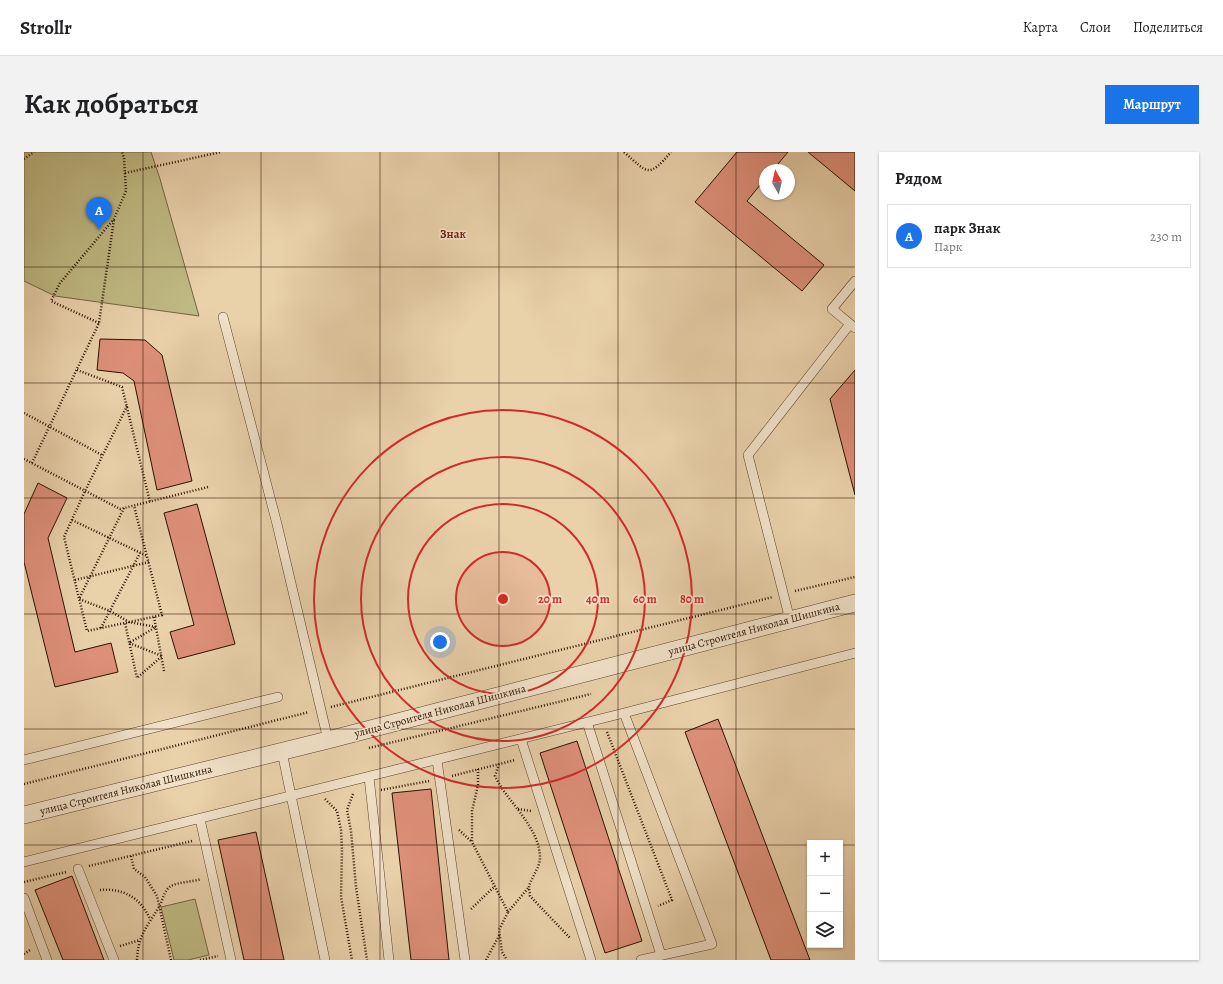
<!DOCTYPE html>
<html lang="ru">
<meta charset="utf-8">
<style>
:root{--surface:#fff;--page:#f2f2f2;--text:#202124;--muted:#757577;--line:#e0e0e0;--accent:#1a73e8}
body{margin:0;font-family:Alegreya,serif;background:var(--page);color:var(--text)}
.controls{position:absolute;right:12px;bottom:12px;display:grid;overflow:hidden;border-radius:0px;box-shadow:0 1px 3px #0004}
.controls button{width:36px;height:36px;display:grid;place-items:center;padding:0;border:0;border-bottom:1px solid var(--line);background:var(--surface);color:var(--text);font:20px sans-serif}
.compass{position:absolute;left:735px;top:12px;width:36px;height:36px;border-radius:50%;background:var(--surface);box-shadow:0 1px 3px #0004;rotate:352deg}
.you{position:absolute;left:416px;top:490px;width:14px;height:14px;margin:-10px;border:3px solid #fff;border-radius:50%;background:#1a73e8;box-shadow:0 0 0 6px #1a73e833}
.badge{display:grid;place-items:center;width:26px;height:26px;border-radius:50%;background:var(--accent);color:#fff;font-size:13px;font-weight:700}
.pin{position:absolute;translate:-50% -33px;filter:drop-shadow(0 1px 2px #0008)}
.pin::after{content:'';position:absolute;top:21px;width:14px;height:12px;background:inherit;clip-path:polygon(0 0,100% 0,50% 100%)}
.list{margin:0;padding:0;list-style:none}
h2{display:flex;justify-content:space-between;align-items:center;height:52px;margin:0;padding:0 16px;font-size:17px}
h2 small{font-size:13px;font-weight:400;color:var(--muted)}
.list li{display:grid;grid-template-columns:26px 1fr auto;gap:12px;align-items:center;box-sizing:border-box;height:64px;margin:0 8px 8px;padding:0 8px;border:1px solid var(--line);border-radius:0px}
.list b{display:block;font-size:15px;white-space:nowrap}
.list p{margin:0;font-size:13px;white-space:nowrap;color:var(--muted)}
.list em{font-size:13px;font-style:normal;color:var(--muted)}
.icon{flex:none;width:22px;height:22px;fill:none;stroke:currentColor;stroke-width:2;stroke-linecap:round;stroke-linejoin:round}
.map{position:relative;flex:none;width:831px;height:808px;overflow:hidden;border-radius:0px}
header{display:flex;align-items:center;gap:24px;box-sizing:border-box;height:56px;padding:0 20px;background:var(--surface);border-bottom:1px solid var(--line)}
header strong{font-size:19px}
nav{display:flex;gap:22px;margin-inline-start:auto;font-size:14px}
.intro{display:flex;align-items:center;justify-content:space-between;box-sizing:border-box;height:96px;padding:0 24px}
h1{margin:0;font-size:28px}
.button{padding:10px 18px;border-radius:0px;background:var(--accent);color:#fff;font-size:14px;font-weight:700}
main{display:flex;gap:24px;padding:0 24px}
aside{flex:1;background:var(--surface);border-radius:0px;box-shadow:0 1px 3px #0004}
.map>svg:first-child{display:block}
.green{fill:#bfb983;stroke:#756442}
.building{fill:#de9079;stroke:#2b1000}
.lines{fill:none;stroke-linecap:round;stroke-linejoin:round}
.lane-casing{stroke:#5a402a;stroke-width:10}
.street-casing{stroke:#5a402a;stroke-width:18}
.path{stroke:#2b1000;stroke-width:2.5;stroke-dasharray:1 2;stroke-linecap:butt}
.lane{stroke:#f1e1c8;stroke-width:9}
.street{stroke:#f1e1c8;stroke-width:17}
.grid{fill:none;stroke:#2b1000;stroke-width:1;stroke-opacity:0.55}
.ring{fill:none;stroke:#d62828;stroke-width:2}
.labels{text-anchor:middle;dominant-baseline:central;stroke-width:3.5;stroke-linejoin:round;paint-order:stroke}
.street-label{font-size:11px;fill:#2b1000;stroke:#f1e1c8}
.neighbourhood-label{font-size:12px;font-weight:bold;fill:#7a1f14;stroke:#f1e1c8}
.centre{fill:#d62828;stroke:#f1e1c8;stroke-width:2}
.ring-label{font-size:12px;text-anchor:middle;font-weight:bold;fill:#d62828;stroke:#f1e1c8;stroke-width:3.5;stroke-linejoin:round;paint-order:stroke}
</style>
<header>
<strong>Strollr</strong>
<nav><a>Карта</a><a>Слои</a><a>Поделиться</a></nav>
</header>
<div class="intro"><h1>Как добраться</h1><a class="button">Маршрут</a></div>
<main>
<div class="map">
<svg width="831" height="808" viewBox="0 0 831 808">
<rect width="100%" height="100%" fill="#e9d1aa"/>
<filter id="stains"><feTurbulence type="fractalNoise" baseFrequency=".005" numOctaves="4"/><feColorMatrix values="0 0 0 0 .2 0 0 0 0 .09 0 0 0 0 .02 0 0 0 .5 -.17"/></filter>
<radialGradient id="worn" r=".72"><stop offset=".6" stop-color="#630" stop-opacity="0"/><stop offset="1" stop-color="#630" stop-opacity=".3"/></radialGradient>
<path class="green" d="M0,0H127L136,27L175,164L31,144L0,129Z
M171,747L185,803L164,808H150L137,755Z"/>
<path class="building" d="M713,0H764L749,18H741V27L723,49L800,113L778,139L671,50Z
M784,0H831V39Z
M76,187L121,188L138,203L168,329L133,338L110,229L99,221L73,218Z
M831,218V343L806,247Z
M14,331L43,346L24,386L51,500L87,491L94,520L31,535L0,410V362Z
M173,352L211,492L154,507L146,480L170,473L140,361Z
M694,567L786,808H747L661,580Z
M553,589L618,789L581,801L516,601Z
M407,637L425,808H387L368,641Z
M232,680L260,808H220L194,688Z
M48,724L80,808H39L11,738Z"/>
<g class="lines">
<defs>
<path id="lane" d="M831,129L808,157L831,176
M199,165L253,372L304,588
M766,468L724,303L826,172
M600,561L831,501
M563,570L637,803
M497,587L567,808
M258,600L301,808
M0,608L254,545
M413,608L441,808
M345,625L365,808
M176,667L207,808
M0,710L600,561L688,792L617,808
M54,717L90,808
M0,746L23,808"/>
<path id="street" d="M0,663L304,588L831,451"/>
</defs>
<use href="#lane" class="lane-casing"/>
<use href="#street" class="street-casing"/>
<path class="path" d="M600,0C624,21 624,27 647,0
M0,7L10,0
M101,21L197,0
M75,171L27,149L36,131L90,67L102,39L100,6L98,0
M53,218L98,235L126,350
M103,254L61,339L40,385L63,479L138,463L110,354
M0,261L78,303
M0,307L96,357L184,335
M8,311L75,171L90,67
M100,356L55,447L86,459L105,470L132,475L105,491L138,504L113,526L101,471
M48,368L123,404
M51,428L125,410
M771,439L831,425
M130,465L140,519
M77,476L116,401
M307,555L749,445
M583,580L648,748L634,754
M345,596L567,542
M475,612L471,624C483,650 516,675 516,706C516,716 507,725 505,735C505,738 506,741 506,744L546,786
M454,617V633L448,659V690L484,760L475,778L478,800L483,808
M428,624L491,608
M0,632L285,560
M357,638L405,629
M329,642L323,658L327,679L332,735L343,808
M301,647L313,659L317,678L318,698L317,745L328,808
M494,657L507,659
M435,678L448,690
M107,704L110,717L121,725L133,744L147,808
M65,714L168,689
M0,730L42,720
M76,738C99,736 116,745 126,767
M447,757L471,734
M484,760L505,735
M96,794L116,788
M0,802L6,798
M113,808C114,783 123,775 135,755C139,748 140,738 147,734C154,730 168,730 177,727
M176,808L194,804
M462,808L476,782"/>
<use href="#lane" class="lane"/>
<use href="#street" class="street"/>
</g>
<path class="grid" d="M119,0V808M237,0V808M356,0V808M475,0V808M594,0V808M712,0V808M0,115H831M0,231H831M0,346H831M0,462H831M0,577H831M0,693H786M816,693H831"/>
<circle cx="479" cy="447" r="47" fill="#d62828" fill-opacity=".12"/>
<g class="ring">
<circle cx="479" cy="447" r="47"/>
<circle cx="479" cy="447" r="95"/>
<circle cx="479" cy="447" r="142"/>
<circle cx="479" cy="447" r="189"/>
</g>
<g class="labels">
<g class="street-label">
<text transform="translate(730 477) rotate(-15)">улица Строителя Николая Шишкина</text>
<text transform="translate(416 559) rotate(-15)">улица Строителя Николая Шишкина</text>
<text transform="translate(102 638) rotate(-14)">улица Строителя Николая Шишкина</text>
</g>
<g class="neighbourhood-label">
<text x="429" y="82">Знак</text>
</g>
</g>
<circle cx="479" cy="447" r="6" class="centre"/>
<g class="ring-label">
<text x="526" y="451">20 m</text>
<text x="574" y="451">40 m</text>
<text x="621" y="451">60 m</text>
<text x="668" y="451">80 m</text>
</g>
<rect width="100%" height="100%" filter="url(#stains)"/>
<rect width="100%" height="100%" fill="url(#worn)"/>
</svg>
<div class="controls">
<button>+</button>
<button>−</button>
<button><svg class="icon" aria-label="layers" viewBox="0 0 24 24"><path d="M12 4l9 5-9 5-9-5zM3 14l9 5 9-5"/></svg></button>
</div>
<svg class="compass" viewBox="-18 -18 36 36"><path d="M0-13l5 13h-10z" fill="#e53935"/><path d="M0 13l5-13h-10z" fill="#757577"/></svg>
<div class="you"></div>
<div class="pin badge" style="left:75px;top:78px">A</div>
</div>
<aside>
<h2>Рядом<small></small></h2>
<ul class="list">
<li><span class="badge">A</span><div><b>парк Знак</b><p>Парк</p></div><em>230 m</em></li>
</ul>
</aside>
</main>
